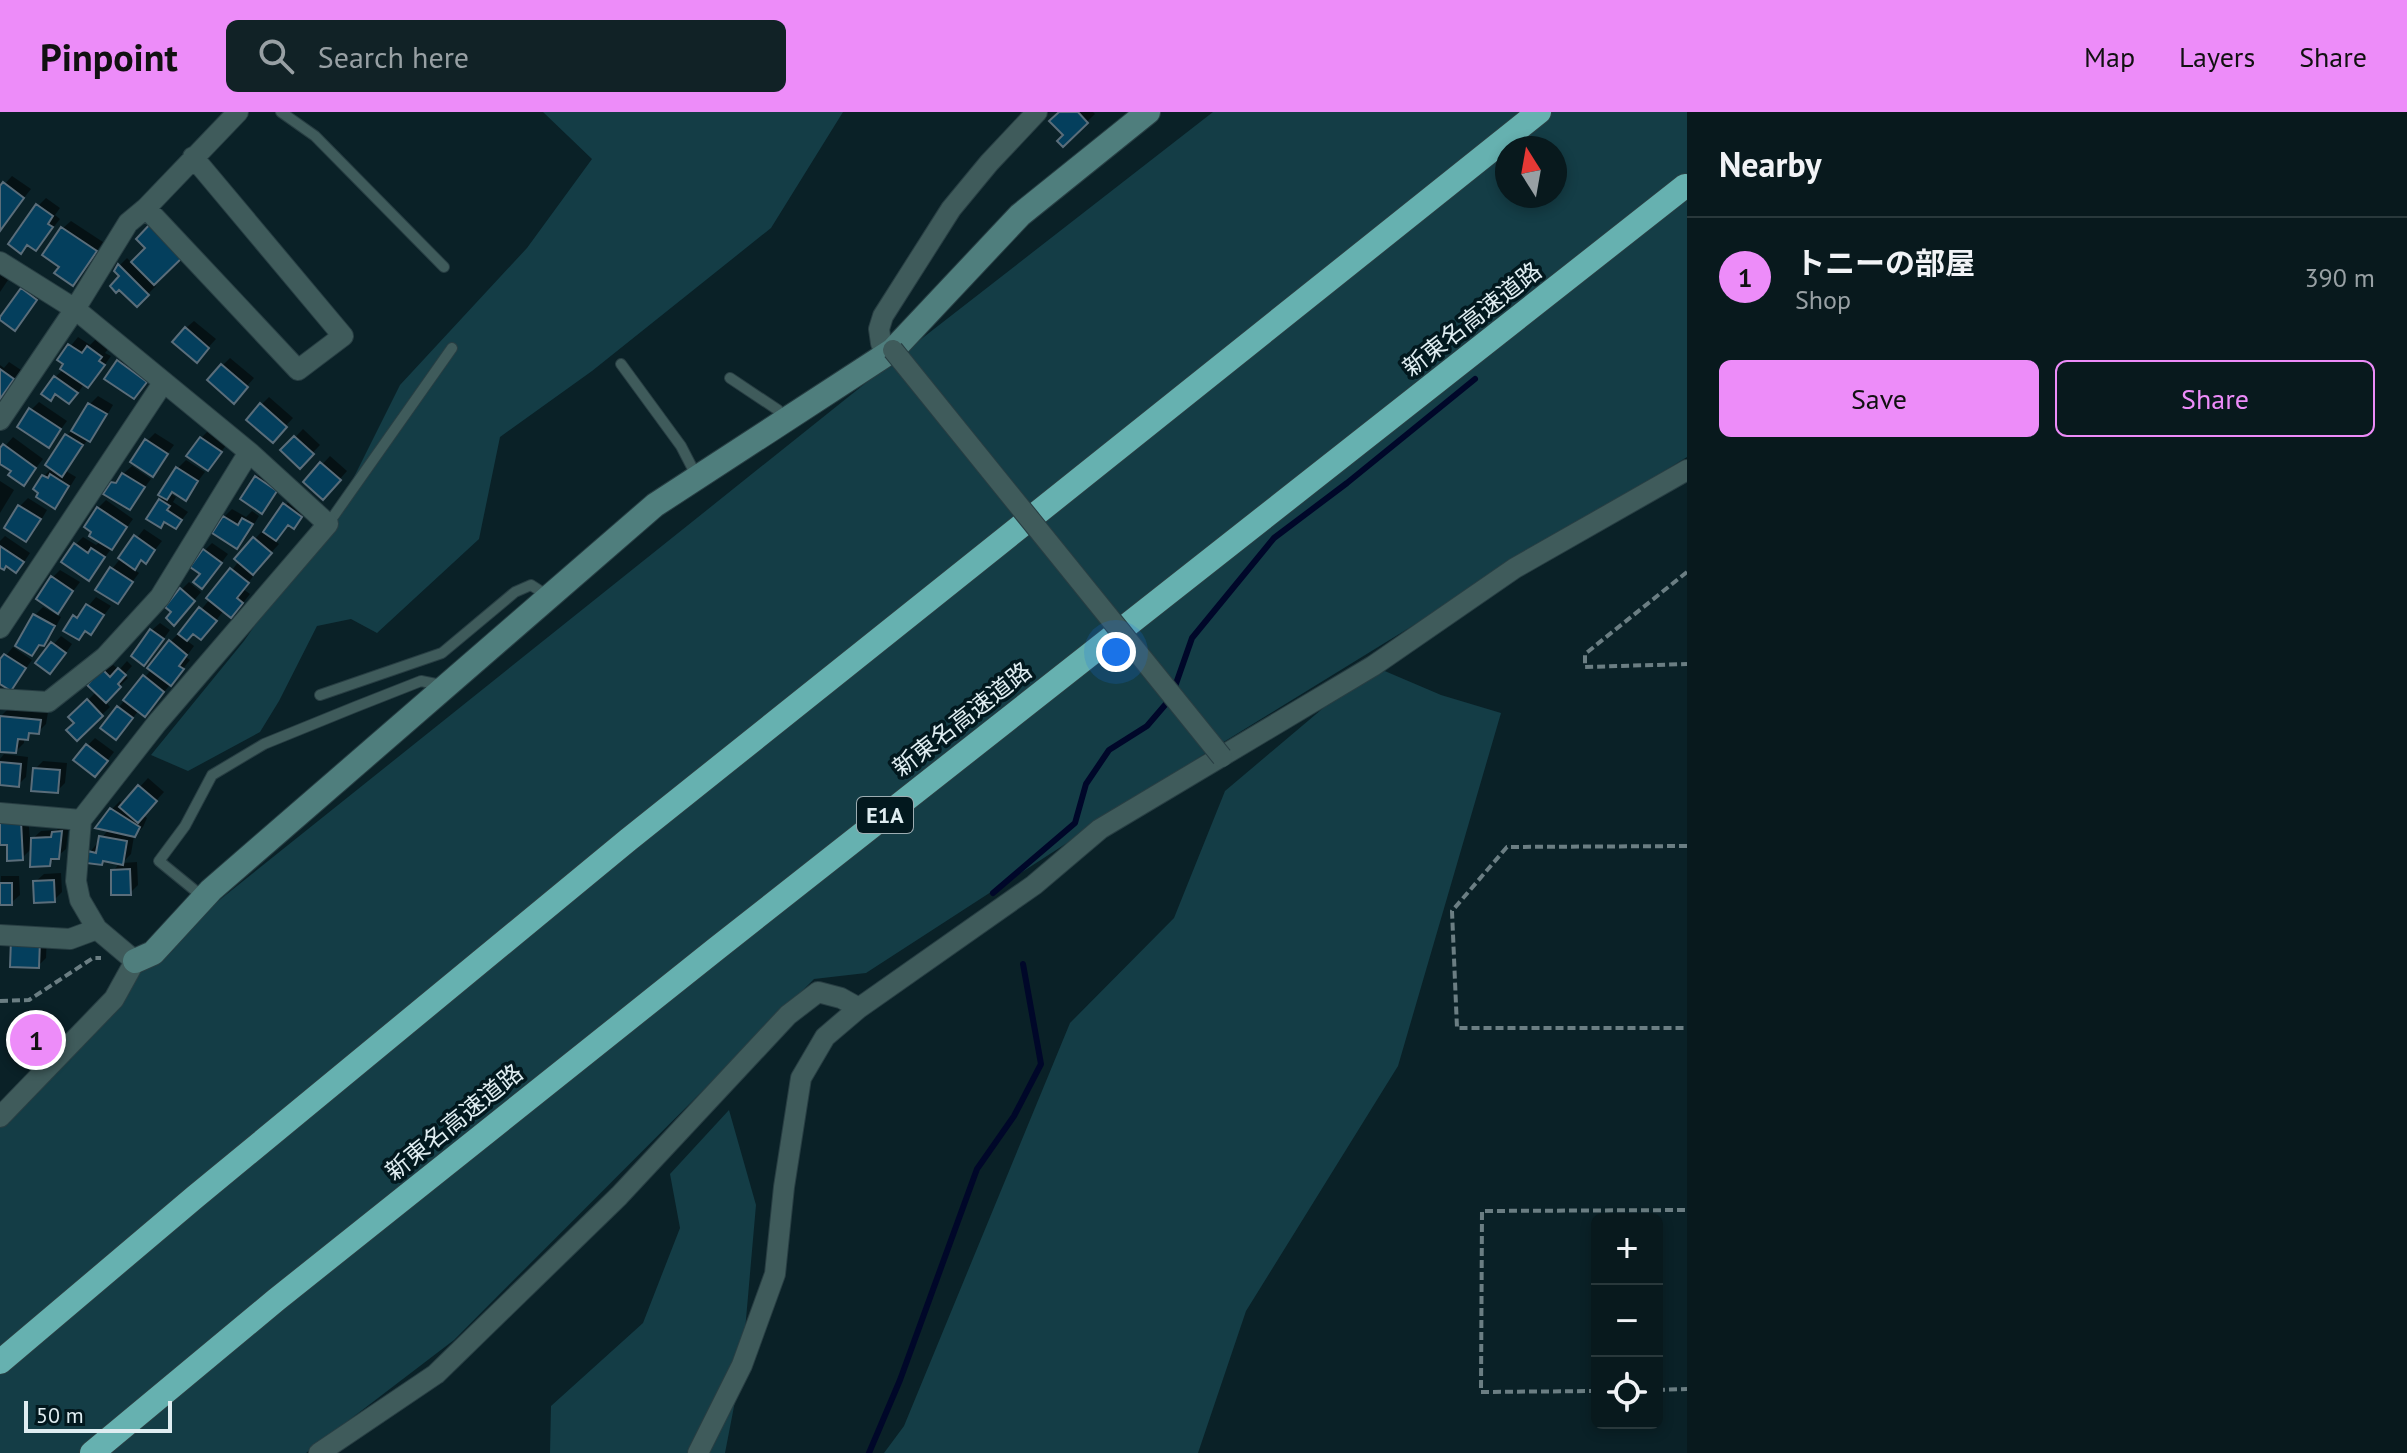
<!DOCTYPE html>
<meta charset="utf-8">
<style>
:root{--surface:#08191d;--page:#112226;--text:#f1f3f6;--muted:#98a0a4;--line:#29383b;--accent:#ed8cf9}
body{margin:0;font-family:"PT Sans","Noto Sans JP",sans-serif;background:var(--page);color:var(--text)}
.controls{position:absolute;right:24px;bottom:24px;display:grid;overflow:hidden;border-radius:12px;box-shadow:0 4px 12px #0003}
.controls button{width:72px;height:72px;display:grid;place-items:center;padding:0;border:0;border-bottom:2px solid var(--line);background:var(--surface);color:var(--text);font:40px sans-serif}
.compass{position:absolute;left:1495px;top:24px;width:72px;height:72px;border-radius:50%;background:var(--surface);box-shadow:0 4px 12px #0003;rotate:349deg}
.scale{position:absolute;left:24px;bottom:20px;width:148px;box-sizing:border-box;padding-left:8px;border:4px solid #dfedf1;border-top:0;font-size:22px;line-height:28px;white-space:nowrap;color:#dfedf1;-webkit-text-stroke:6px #02181e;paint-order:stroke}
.you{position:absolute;left:1116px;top:540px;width:28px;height:28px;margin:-20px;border:6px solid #fff;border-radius:50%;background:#1a73e8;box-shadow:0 0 0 12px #1a73e833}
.badge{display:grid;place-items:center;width:52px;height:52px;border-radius:50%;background:var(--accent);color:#111;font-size:26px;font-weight:700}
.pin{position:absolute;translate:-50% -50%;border:4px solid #fff;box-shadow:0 2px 8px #0006}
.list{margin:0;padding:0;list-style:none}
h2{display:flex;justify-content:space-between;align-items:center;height:104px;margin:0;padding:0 32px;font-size:34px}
h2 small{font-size:26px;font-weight:400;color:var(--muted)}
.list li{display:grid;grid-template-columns:52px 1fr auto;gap:24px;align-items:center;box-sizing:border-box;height:120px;padding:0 32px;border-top:2px solid var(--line)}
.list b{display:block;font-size:30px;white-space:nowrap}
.list p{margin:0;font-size:26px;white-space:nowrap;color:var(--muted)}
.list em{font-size:26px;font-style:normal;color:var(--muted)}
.actions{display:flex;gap:16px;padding:24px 32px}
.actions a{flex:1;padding:18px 0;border:2px solid var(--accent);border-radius:12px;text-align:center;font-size:28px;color:var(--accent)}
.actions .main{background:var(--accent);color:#111}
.icon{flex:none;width:44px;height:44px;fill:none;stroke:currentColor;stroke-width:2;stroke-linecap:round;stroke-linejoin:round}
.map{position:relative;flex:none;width:1687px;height:1341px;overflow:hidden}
header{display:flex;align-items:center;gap:48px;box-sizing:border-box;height:112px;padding:0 40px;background:var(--accent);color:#111}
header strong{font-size:38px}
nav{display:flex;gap:44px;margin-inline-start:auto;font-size:28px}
.search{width:560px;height:72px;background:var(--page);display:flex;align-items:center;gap:20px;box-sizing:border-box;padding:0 28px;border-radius:12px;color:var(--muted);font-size:30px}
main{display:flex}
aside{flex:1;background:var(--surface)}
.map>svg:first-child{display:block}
.green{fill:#143d46;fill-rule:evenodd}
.shadow{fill:#0007}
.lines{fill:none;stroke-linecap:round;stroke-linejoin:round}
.stream{stroke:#000729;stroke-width:6}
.building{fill:#043f5d;stroke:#5a6d7a;stroke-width:2}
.lane-casing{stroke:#283e43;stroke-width:12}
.street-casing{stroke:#283e43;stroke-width:22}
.secondary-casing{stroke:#283e43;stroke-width:26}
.highway-casing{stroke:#283e43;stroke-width:26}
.path{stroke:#6b7e83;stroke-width:4;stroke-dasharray:8 4;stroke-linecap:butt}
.lane{stroke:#3f5b5b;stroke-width:10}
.street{stroke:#3f5b5b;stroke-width:20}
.secondary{stroke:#4f7e7d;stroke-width:24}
.highway{stroke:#66b1b0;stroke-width:24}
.street-bridge-casing{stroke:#283e43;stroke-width:22;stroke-linecap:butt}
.street-bridge{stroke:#3f5b5b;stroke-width:20}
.labels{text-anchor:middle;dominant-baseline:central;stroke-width:7;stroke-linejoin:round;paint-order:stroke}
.shield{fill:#02181e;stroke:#9dadb2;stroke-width:2}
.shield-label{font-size:22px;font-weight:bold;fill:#dfedf1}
.street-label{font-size:24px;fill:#dfedf1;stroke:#02181e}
</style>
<header>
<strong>Pinpoint</strong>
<div class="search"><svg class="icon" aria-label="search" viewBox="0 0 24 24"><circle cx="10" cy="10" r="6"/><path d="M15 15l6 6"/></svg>Search here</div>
<nav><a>Map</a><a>Layers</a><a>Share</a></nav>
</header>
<main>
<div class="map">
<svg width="1687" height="1341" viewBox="0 0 1687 1341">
<rect width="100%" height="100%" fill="#0a2127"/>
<path class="green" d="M543,0H843L771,116L592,259L500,325L479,427L377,521L351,507L317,514L279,589L260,620L188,659L151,643L244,529L344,385L400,273L527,136L592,47Z
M1213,0H1687V345L1209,639L866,861L814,867L454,1228L306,1341H0V1003L153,841L907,238ZM1507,36H1555V84H1507Z
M1373,554L1441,583L1501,601L1398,954L1246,1199L1198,1341H884L904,1314L1070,911L1174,806L1225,679Z
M729,998L756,1093L742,1253L725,1341H550L551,1294L643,1211L680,1116L670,1062Z"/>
<path class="shadow" d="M1061,0H1093L1095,2L1063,33L1065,23Z
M12,64L31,77L0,116V77Z
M46,86L60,96L55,103L60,107L36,137L28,132L21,139L38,94Z
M161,105L153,171L156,174L137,193L122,164L119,154L127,146L132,151L148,136Z
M71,109L103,130L73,172L62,154L63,116Z
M0,158L10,165L0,180Z
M30,170L44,180L15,216L22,178Z
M194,209L216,227L204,240L186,216Z
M78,225L90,233L96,227L109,236L105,241L111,244L96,265L88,273L85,271L77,282L56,281L51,286L55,265L64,257L66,251L60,247Z
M127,242L154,261L134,285L119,250Z
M230,246L254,266L241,281L222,254Z
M9,250L21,258L0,284V253L4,256Z
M98,284L113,293L97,320L88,327L66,359L76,365L63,386L55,394L44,364L52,356L67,323L76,316L90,292Z
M269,285L293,306L280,320L261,293Z
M39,290L67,309L49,333L31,298Z
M303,317L320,333L300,354L283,338Z
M209,318L228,331L208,356L201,326Z
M155,321L174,333L152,362L147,329Z
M13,325L43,347L24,371L14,359L0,349V340Z
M330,344L347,359L331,377L306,370Z
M186,348L205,360L185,386L174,379L171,382L176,385L173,390L188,400L176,415L160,388L164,384L161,382L178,356Z
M132,354L151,367L129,396L113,371Z
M264,358L283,370L262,399L256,366Z
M0,369L14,378L0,401Z
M292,385L308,396L293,414L289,411L274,428L279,432L253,460L255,462L243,477L250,482L239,496L224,498L209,518L194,520L186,528L194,534L186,545L190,548L152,595L139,598L123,618L119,595L152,557L170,530L178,522L180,523L210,487L239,449L237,447L263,418L265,420Z
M28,386L47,398L34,420L26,428L6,415L20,394Z
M106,388L133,407L89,467L76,432L83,425L96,433L101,429L98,396Z
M232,397L246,405L252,399L259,404L245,427L237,435L224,405Z
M144,417L162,429L146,449L143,447L133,457L139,461L117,490L112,457Z
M5,424L30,441L24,450L0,453V429Z
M212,431L228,442L210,466L202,462L204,439Z
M60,458L80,470L58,499L52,466Z
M189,470L201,480L182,503L174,500L181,478Z
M96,485L111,494L91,520L87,518L78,526L75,505L83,497L85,498Z
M43,495L61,505L51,524L32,541L35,503Z
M160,511L170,518L152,543V518Z
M61,524L72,532L58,552L38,550Z
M13,535L32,548L11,577L0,570V551Z
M127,549L132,554L124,563L128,566L105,589L110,595L77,627V610L71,605L97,579L90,573L111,551L119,558Z
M8,597L48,600L46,612L38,620L33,619L27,625H24V631L16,639L0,638V605Z
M95,626L114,640L103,654L87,634Z
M4,642L28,645L26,665L18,673L0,671V647Z
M43,649L67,651L65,671L57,679L35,657Z
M148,666L164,680L143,703L147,706L143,715L134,724L131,742L122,751L137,750L138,773L130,781L113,759L121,750L105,748L101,751L90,740L109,717L112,697L120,689L124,692Z
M28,702L30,729L41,719L57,718L63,712H69L66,737L49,752L32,736L22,746L9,731Z
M61,761L62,780L54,788L35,770L44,762Z
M1,764H19L20,783L11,791H0Z
M47,821L46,846L38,854H12Z"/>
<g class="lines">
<path class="stream" d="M993,781L1075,711L1086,672L1109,638L1147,614L1171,586L1192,526L1274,426L1347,371L1475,267
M869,1341L900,1268L977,1057L1014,1004L1041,952L1023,852"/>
</g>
<path class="building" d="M1059,0H1078L1088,11L1063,35L1057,29L1063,23L1049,9Z
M3,70L24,86L0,119V74Z
M36,92L53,104L48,112L53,115L36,139L27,133L21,142L8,132Z
M151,111L184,144L154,173L131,150L145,136L136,127Z
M61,115L97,139L73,174L54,161L59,155L42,143Z
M118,152L149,183L137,195L119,178L116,181L110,174L119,164L114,159Z
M21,176L37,188L15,219L0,208V205Z
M185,215L209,236L197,251L172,230Z
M68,232L82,241L87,234L102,245L99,249L105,253L88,276L60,257L63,252L57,248Z
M117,248L147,270L134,287L104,267Z
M221,252L248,275L234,292L207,268Z
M0,257L14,267L0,287Z
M54,264L78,281L69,292L55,282L51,289L41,282Z
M88,291L107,302L90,330L71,319Z
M260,291L287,315L273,331L246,308Z
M29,296L61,317L49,336L17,315Z
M65,322L83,333L62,365L45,353Z
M294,324L314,342L300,357L280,338Z
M200,325L222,340L208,359L186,344Z
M145,327L168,342L153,365L130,350Z
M3,332L36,356L24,374L8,363L11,359L0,352V336Z
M320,350L341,368L323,388L303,370Z
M176,355L198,369L186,389L172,380L167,388L158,383Z
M122,361L145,375L130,398L103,382L111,370L116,371Z
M50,362L69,374L55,397L36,385L38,381L33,377L42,363L48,366Z
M255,364L277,379L262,402L240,387Z
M159,387L170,394L167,398L182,408L176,417L164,410L161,416L146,407Z
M283,391L302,405L294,417L288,413L276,429L263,420Z
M18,393L41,407L26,430L4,416Z
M97,395L127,415L112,438L89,424L91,420L84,415Z
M223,404L238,413L242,406L253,412L237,437L212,421Z
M134,423L155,438L146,452L141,448L135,458L118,446Z
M253,425L272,441L253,463L234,447Z
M74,431L88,441L91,436L105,445L89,469L61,450Z
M0,434L24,450L16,461L6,454L4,458L0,456Z
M203,437L222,451L202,477L193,470L200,462L190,455Z
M110,455L133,470L118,492L95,478Z
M230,456L249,471L237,486L243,491L231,506L206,486Z
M51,464L73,479L58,502L36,487Z
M180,476L195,489L174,514L166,506L171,500L165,495Z
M86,492L104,503L91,523L85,519L79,528L63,519L73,503L77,506Z
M199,495L217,509L201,528L193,522L187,529L178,522Z
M33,502L55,514L44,534L39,533L32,544L15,534Z
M150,517L164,527L144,554L131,544Z
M169,528L187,543L179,554L184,557L171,574L147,556Z
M51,530L66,541L50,562L35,551Z
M4,542L26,556L11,579L0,572V547Z
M118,556L126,563L118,572L121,575L106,591L87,573L102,557L110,565Z
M143,563L164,580L145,605L123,588Z
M87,587L103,604L77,629L66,618L74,611L68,605Z
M117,594L133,606L116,628L100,616Z
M0,604L41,608L39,622L29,621L28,628L18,627L16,641L0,640Z
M86,632L108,649L95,665L73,648Z
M0,650L21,652L19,675L0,673Z
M33,656L60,658L58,681L31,679Z
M138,673L157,689L138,711L119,695Z
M110,696L140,715L135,725L95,716Z
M21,709L23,748L7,749V733H0V711Z
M62,719L59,747H51L50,754L30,755L31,726L51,725L52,720Z
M99,724L127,729L123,753L103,749L102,753L86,751L88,739L96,741Z
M130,757L131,783H111V758Z
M54,768L55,790L34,791L33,769Z
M0,771H12V793H0Z
M11,827L40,828L39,856L10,855Z"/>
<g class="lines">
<defs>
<path id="lane" d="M281,0L315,24L444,155
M621,252L681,334L697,365
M730,266L778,298L785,308
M328,412L452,236
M320,583L442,541L515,480L531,473L548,484
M203,785L159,749L185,714L212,663L264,632L355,595L421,569L441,573"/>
<path id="street" d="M146,96L298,258L343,224L193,45
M0,150L75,197L249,340L328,412L157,611L81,708L76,769L80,788L97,817L135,849L114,887L0,1005
M893,238L881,231L879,217L883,204L951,97L989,51L1037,0
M0,308L75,197L128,111L146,96L238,0
M0,516L163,271
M0,587L48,590L105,545L160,485L249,340
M0,701L81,708
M0,823L70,827L97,817
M319,1341L436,1262L619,1084L788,903L818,880L841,886L859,896
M698,1341L742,1253L775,1162L784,1075L801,966L825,925L859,896L1034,773L1100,717L1373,554L1515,456L1687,358"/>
<path id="secondary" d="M135,849L153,841L211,778L655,393L893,238L1020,103L1148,0"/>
<path id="highway" d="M0,1250L195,1085L628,728L1539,0
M92,1341L276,1188L716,837L1685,74"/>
</defs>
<use href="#lane" class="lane-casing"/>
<use href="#street" class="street-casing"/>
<use href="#secondary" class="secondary-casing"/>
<use href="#highway" class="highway-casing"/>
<path class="path" d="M1687,460L1585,542V555L1687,552
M1687,734L1507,735L1452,799L1457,916H1687
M0,889L29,888L93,846H101
M1657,1278L1687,1277
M1597,1279L1481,1280L1482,1099L1687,1098"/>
<use href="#lane" class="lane"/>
<use href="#street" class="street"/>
<use href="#secondary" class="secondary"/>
<use href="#highway" class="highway"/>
<defs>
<path id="street-bridge" d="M893,238L1222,645"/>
</defs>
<use href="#street-bridge" class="street-bridge-casing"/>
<use href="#street-bridge" class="street-bridge"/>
</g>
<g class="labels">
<rect class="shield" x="857" y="685" width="56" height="36" rx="6"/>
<g class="shield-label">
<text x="885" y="703">E1A</text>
</g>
<g class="street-label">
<text transform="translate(1472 207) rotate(-38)">新東名高速道路</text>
<text transform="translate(962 607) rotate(-38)">新東名高速道路</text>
<text transform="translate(454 1010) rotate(-39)">新東名高速道路</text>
</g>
</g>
</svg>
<div class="controls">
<button>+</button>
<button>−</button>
<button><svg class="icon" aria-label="locate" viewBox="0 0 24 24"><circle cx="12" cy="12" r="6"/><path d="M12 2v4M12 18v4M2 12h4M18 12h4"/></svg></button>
</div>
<svg class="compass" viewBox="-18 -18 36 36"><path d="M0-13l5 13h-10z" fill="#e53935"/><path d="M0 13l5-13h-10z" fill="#98a0a4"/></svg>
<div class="scale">50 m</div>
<div class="you"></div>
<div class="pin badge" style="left:36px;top:928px">1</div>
</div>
<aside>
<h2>Nearby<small></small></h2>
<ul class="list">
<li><span class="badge">1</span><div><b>トニーの部屋</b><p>Shop</p></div><em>390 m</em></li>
</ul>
<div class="actions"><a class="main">Save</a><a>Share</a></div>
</aside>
</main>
